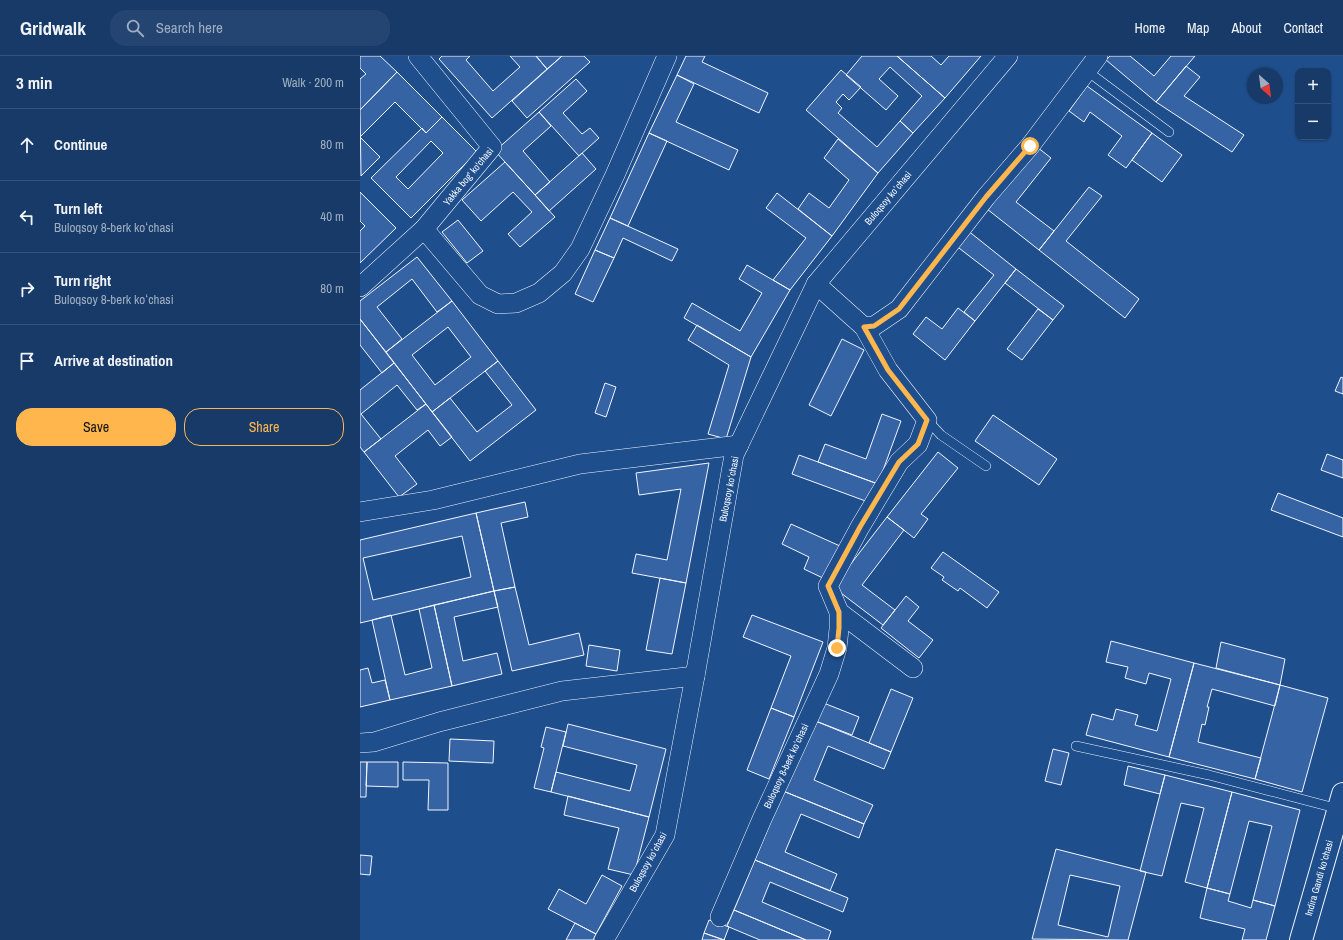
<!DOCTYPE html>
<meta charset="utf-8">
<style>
:root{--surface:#173a69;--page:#244571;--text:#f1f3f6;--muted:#9eadc0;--line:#36547d;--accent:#ffb74d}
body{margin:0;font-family:"Archivo Narrow",sans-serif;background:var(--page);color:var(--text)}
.controls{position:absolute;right:12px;top:12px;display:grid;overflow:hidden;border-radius:8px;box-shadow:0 1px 3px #0004}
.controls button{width:36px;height:36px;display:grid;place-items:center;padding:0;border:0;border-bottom:1px solid var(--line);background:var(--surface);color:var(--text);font:20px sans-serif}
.compass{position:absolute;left:887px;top:12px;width:36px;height:36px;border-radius:50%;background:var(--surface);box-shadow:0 1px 3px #0004;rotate:152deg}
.stop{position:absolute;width:12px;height:12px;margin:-9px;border:3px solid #ffb74d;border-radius:50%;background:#fff}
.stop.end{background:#ffb74d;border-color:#fff;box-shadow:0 1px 4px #0008}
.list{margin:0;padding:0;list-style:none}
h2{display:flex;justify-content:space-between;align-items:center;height:52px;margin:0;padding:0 16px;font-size:17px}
h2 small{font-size:13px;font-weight:400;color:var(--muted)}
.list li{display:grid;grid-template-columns:26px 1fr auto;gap:12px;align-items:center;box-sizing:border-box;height:72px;padding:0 16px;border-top:1px solid var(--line)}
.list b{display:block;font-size:15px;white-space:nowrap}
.list p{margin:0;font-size:13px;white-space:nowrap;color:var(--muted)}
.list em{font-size:13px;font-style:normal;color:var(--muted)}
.actions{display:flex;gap:8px;padding:12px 16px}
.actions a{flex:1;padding:9px 0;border:1px solid var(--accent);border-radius:16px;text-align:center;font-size:14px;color:var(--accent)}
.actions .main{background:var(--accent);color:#111}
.icon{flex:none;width:22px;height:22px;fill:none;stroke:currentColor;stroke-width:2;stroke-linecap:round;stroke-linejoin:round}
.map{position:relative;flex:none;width:983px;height:884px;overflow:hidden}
header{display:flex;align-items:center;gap:24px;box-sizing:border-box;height:56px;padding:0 20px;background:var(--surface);border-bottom:1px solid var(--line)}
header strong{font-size:19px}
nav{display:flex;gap:22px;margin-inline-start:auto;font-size:14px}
.search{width:280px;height:36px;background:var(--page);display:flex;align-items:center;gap:10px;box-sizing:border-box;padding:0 14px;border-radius:16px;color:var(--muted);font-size:15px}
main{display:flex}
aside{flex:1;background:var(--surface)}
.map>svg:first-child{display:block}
.building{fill:#3563a3;stroke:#f2f6ff;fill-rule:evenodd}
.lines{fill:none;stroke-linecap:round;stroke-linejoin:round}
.lane-casing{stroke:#f2f6ff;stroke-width:10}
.street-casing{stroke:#f2f6ff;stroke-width:20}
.secondary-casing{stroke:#f2f6ff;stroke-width:24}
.lane{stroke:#1f4e8c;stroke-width:9}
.street{stroke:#1f4e8c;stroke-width:19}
.secondary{stroke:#1f4e8c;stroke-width:22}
.route{stroke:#ffb74d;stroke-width:5}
.labels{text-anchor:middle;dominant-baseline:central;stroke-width:3;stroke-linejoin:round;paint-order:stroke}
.street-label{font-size:10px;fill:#f2f6ff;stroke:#1f4e8c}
</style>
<header>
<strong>Gridwalk</strong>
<div class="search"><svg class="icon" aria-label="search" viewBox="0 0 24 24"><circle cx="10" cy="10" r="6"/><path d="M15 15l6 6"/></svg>Search here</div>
<nav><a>Home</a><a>Map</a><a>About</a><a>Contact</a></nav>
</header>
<main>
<aside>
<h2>3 min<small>Walk · 200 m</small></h2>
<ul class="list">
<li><svg class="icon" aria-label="ahead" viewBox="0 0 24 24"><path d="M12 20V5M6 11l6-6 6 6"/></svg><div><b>Continue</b></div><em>80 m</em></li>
<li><svg class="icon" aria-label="left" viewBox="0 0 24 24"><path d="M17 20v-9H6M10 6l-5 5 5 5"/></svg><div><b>Turn left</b><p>Buloqsoy 8-berk koʻchasi</p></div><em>40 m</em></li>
<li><svg class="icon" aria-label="right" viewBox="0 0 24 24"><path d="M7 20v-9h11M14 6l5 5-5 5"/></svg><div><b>Turn right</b><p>Buloqsoy 8-berk koʻchasi</p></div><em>80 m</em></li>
<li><svg class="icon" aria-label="arrive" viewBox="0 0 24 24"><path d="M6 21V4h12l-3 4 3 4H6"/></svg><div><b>Arrive at destination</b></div></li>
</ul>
<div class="actions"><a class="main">Save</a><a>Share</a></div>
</aside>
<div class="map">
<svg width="983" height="884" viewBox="0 0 983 884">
<rect width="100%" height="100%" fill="#1f4e8c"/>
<path class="building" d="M0,0H20L37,16L0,54V23L6,18L0,12Z
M82,0H110L106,4L133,35L160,11L150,0H176L187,13L132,62L79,3Z
M176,0H202L187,13Z
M202,0H224L230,6L167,62L152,45Z
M326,0H345L342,6L408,37L399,57L317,19Z
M502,0H537L585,42L553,77L540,65L562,40L530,11L519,23L538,40L526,54L486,19Z
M537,0H571L581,9L589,0H621L585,42Z
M750,0H770L794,20L811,0H835L796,46L746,4Z
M826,10L840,21L824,40L884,79L872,96L796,46Z
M481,14L501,31L489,44L483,38L476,46L482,52L478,57L517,91L540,65L553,77L518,117L446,54Z
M37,16L82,61L66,77L35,46L0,81L20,101L1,120L0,54Z
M317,19L334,28L316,66L378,94L369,114L289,77Z
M216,23L227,35L203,57L222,78L230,72L239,82L219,100L179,56Z
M727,30L792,77L766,112L748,99L762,80L730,56L724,66L709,55Z
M179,56L191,70L163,95L190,126L175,139L135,95Z
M82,61L117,96L51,162L11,122L62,72L66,77ZM71,85L83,97L48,133L36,121Z
M289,77L307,85L268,170L250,162Z
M792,77L822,99L802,126L772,104Z
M478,83L518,117L472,180L438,153L449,137L469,152L489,124L464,102Z
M677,91L691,102L656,146L694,175L679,194L627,153Z
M222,97L236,113L189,155L175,139Z
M145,106L195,161L160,191L148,178L172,156L153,136L121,165L102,144Z
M729,131L742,140L706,185L779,243L765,262L679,194Z
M0,136L36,172L0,207V175L5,170L0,165Z
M417,137L472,180L430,234L413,224L446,182L406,152Z
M250,162L318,193L312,205L263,182L254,202L235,194Z
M98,164L123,195L107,207L82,176Z
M607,174L656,213L615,265L604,256L634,219L595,189Z
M235,194L254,202L233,246L215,238Z
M57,201L92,245L77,256L52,223L17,251L42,283L26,296L0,263V245Z
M387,209L430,234L391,301L324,262L332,247L380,275L402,237L379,223Z
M656,213L704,250L693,264L645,227Z
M92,245L138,305L72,356L26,296ZM88,271L111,301L75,329L52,299Z
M598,252L615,265L585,304L553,278L566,261L582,273Z
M678,253L693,264L662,304L647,293Z
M0,263L34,307L22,317L0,289Z
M337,269L391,301L366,383L348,378L369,309L328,284Z
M482,283L504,294L471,360L449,349Z
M138,305L176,354L110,405L72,356L90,342L117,376L152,349L125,315Z
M34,307L66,348L57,354L37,329L1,358L21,383L4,396L0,391V334Z
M981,321L983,322V338L975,335Z
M245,327L256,331L246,361L235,357Z
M66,348L92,381L80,390L68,374L35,400L57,428L39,441L4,396Z
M522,358L541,365L518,428L458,406L465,388L506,403Z
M633,359L697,403L679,429L615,385Z
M578,396L598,412L561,458L568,463L554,482L527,461Z
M967,398L983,404V422L961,414Z
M439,399L518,428L511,447L432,418Z
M349,407L326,527L272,517L276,498L307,504L321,433L279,439L276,417Z
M918,437L983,462V481L911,454Z
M165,446L168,461L141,467L155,531L134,535L116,457Z
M116,457L134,535L0,567V484ZM102,480L111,521L13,544L3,502Z
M527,461L544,474L502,529L535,554L523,569L473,531Z
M431,468L480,490L465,523L444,513L449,501L422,488Z
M583,496L639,536L627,552L600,532L598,535L582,524L584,521L571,512Z
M300,522L326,527L312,598L286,594Z
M155,531L169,589L219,577L224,599L152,615L134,535Z
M134,535L138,551L94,561L103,605L137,597L142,618L92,630L74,549Z
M546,540L559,551L548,565L573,584L559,602L521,572Z
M74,549L92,630L30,644L12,564L31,559L45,619L72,612L59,553Z
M392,559L463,586L434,661L411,652L431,600L383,581Z
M751,585L834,607L809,701L726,679L732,658L753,664L756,653L778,659L775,669L797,675L811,623L789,617L786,628L765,622L768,611L746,606Z
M861,586L925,603L920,629L856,612Z
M229,589L260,594L257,615L226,610Z
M834,607L920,629L915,650L852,633L847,651H849L845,669L842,668L838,686L901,702L895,723L809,701Z
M8,612L12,627L25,624L30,644L0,651V614Z
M920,629L968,642L942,736L895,723Z
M531,633L553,642L531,696L509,687Z
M461,646L499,661L492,679L453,664Z
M411,652L434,661L409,723L387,714Z
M453,664L531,696L524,713L468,690L454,724L513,749L504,768L423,735Z
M208,668L306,693L289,761L191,736L196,716L270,735L277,709L203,690Z
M186,671L206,676L191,736L174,732L184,692L181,691Z
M90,683L134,685L133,707L89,705Z
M693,693L709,697L701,729L685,725Z
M0,706H7L6,741H0Z
M7,706H38V731L6,730Z
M43,706L88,707V754H68L69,724H43Z
M768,710L805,719L800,738L764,729Z
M805,719L872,736L847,832L825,826L844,752L821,747L802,820L780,815Z
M423,735L504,768L499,782L441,758L425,796L477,818L470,835L395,804Z
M872,736L940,754L915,850L893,844L912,770L889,765L870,838L847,832Z
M208,740L289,761L274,819L248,813L259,772L204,759Z
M696,793L786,816L768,884L672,883ZM710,819L760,830L748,881L698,869Z
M0,799L12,800L10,819L0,818Z
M395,804L488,842L483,856L410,826L402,846L471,875L468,884H446L374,854Z
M242,819L262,830L236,878L188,853L199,833L226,848Z
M847,832L870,838L868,845L891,852L893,844L915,850L906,884H882L885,873L840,862Z
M374,854L446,884H400L369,871L367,870Z
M349,864L369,871L364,884L344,877Z
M215,867L236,878L233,884H206Z
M344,877L364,884H365H342Z"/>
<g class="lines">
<defs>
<path id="lane" d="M727,15L809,76
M567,364L581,379L626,410
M716,690L849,719L979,753"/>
<g id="street">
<path d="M64,173L120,239L138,248L156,247L179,237L203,217L220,193L255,119L307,0"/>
<path d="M456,228L504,271L514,270L539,253L626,141L670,90L738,0"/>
<path id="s1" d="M0,231L64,173L132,91L58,0"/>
<path d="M0,456L73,444L220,408L379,389"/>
<path d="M479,556L553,612"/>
<path d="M0,687L14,686L79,666L202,635L335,620"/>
<path d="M360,861L402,763L469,618L477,592L479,573V556L468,530L500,471L539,406L558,388L567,364L528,314L504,271"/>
<path d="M244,884L305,779L335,620L374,399L456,228L648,0"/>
</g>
<path id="secondary" d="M941,884L983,738"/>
</defs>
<use href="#lane" class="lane-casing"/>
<use href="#street" class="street-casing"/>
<use href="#secondary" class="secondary-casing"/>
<use href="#lane" class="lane"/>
<use href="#street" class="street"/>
<use href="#secondary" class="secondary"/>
</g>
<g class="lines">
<path class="route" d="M477,592L479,572V556L468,530L500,471L539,406L558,388L567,364L528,314L504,271L514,270L539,253L626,141L670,90"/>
</g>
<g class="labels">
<g class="street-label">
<text stroke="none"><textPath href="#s1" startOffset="155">Yakka bog' ko'chasi</textPath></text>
<text transform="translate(528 142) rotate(-50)">Buloqsoy koʻchasi</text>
<text transform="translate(369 433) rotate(-79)">Buloqsoy koʻchasi</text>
<text transform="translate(426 710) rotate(-65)">Buloqsoy 8-berk koʻchasi</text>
<text transform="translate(288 806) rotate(-61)">Buloqsoy koʻchasi</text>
<text transform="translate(959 822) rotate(-74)">Indira Gandi koʻchasi</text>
</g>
</g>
</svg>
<div class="controls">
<button>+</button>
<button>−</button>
</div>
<svg class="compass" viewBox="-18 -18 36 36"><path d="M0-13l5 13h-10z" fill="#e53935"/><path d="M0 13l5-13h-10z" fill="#9eadc0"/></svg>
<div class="stop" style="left:670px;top:90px"></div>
<div class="stop end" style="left:477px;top:592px"></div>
</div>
</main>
